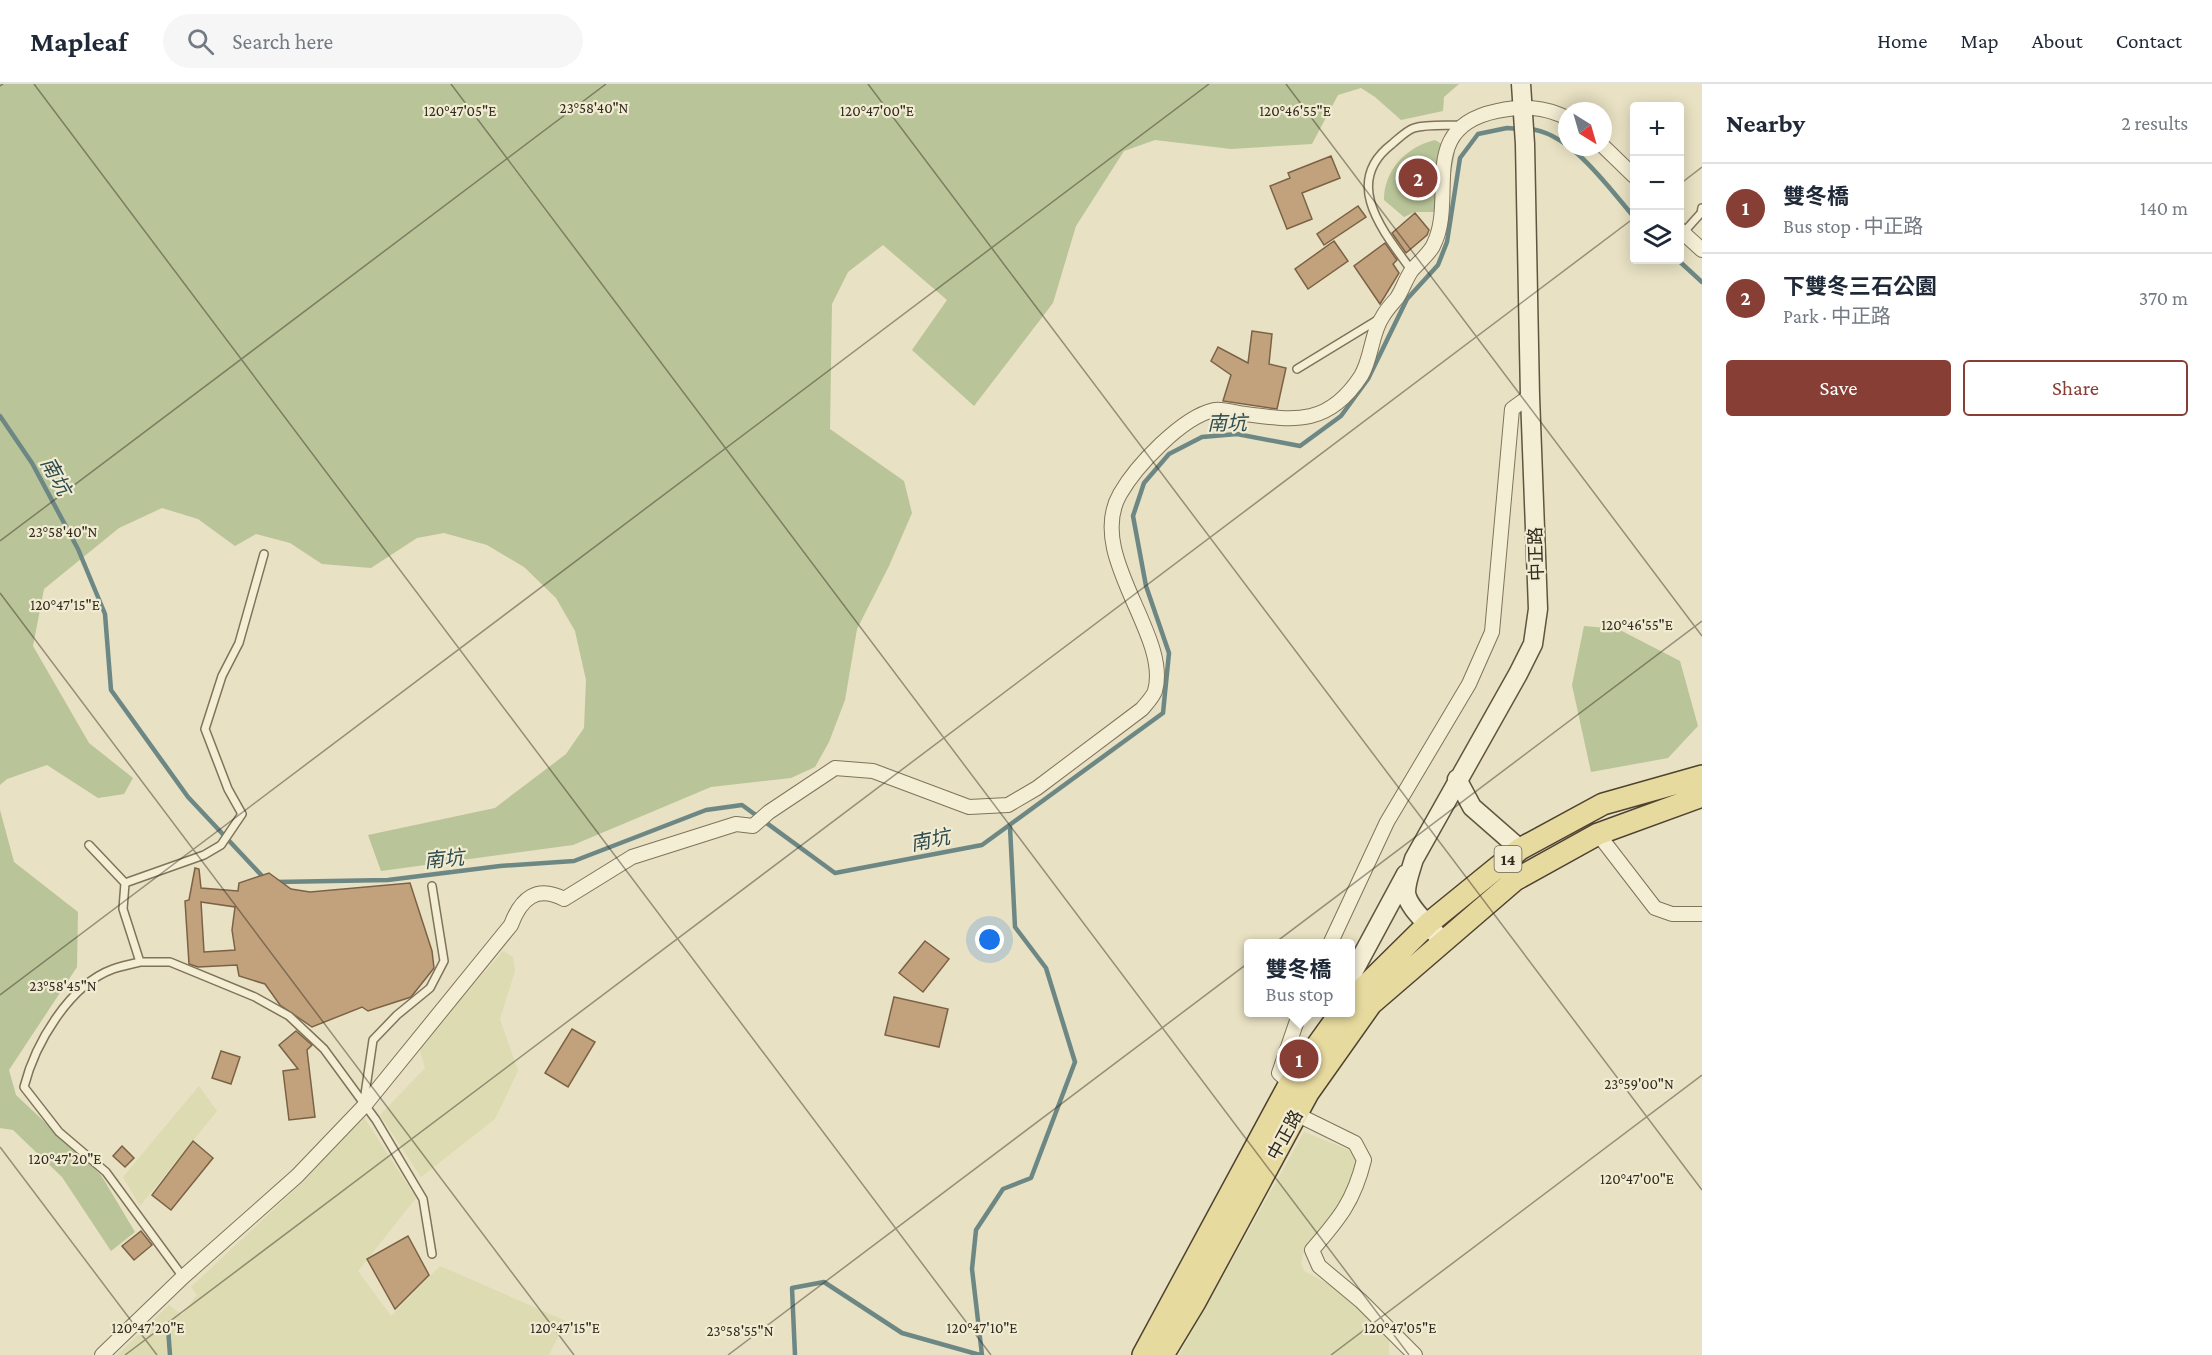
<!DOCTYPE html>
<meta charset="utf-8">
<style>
:root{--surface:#fff;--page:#f6f6f7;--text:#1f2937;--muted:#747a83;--line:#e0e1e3;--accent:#873e34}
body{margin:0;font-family:"Crimson Pro","Noto Sans TC",serif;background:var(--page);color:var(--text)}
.controls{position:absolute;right:18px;top:18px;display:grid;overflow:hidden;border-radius:6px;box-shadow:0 3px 15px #0003}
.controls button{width:54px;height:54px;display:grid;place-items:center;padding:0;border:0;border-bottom:2px solid var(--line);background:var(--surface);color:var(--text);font:30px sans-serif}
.compass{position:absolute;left:1558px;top:18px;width:54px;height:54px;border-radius:50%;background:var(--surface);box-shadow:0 3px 15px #0003;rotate:143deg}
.you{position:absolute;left:990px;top:856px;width:21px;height:21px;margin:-15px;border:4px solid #fff;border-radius:50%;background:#1a73e8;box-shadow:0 0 0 9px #1a73e833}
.badge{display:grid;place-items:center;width:39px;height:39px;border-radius:50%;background:var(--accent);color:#fff;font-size:20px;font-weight:700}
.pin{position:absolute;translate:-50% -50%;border:3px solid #fff;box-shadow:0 2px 6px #0006}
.popup{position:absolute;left:1244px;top:855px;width:111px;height:78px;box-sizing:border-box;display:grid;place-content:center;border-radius:6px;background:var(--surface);filter:drop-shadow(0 2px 4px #0005);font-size:20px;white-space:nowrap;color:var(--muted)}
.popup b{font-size:22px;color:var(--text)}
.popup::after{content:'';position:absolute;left:50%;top:100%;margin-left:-12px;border:12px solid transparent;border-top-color:var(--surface)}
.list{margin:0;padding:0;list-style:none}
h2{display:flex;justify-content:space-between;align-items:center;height:78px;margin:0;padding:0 24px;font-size:26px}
h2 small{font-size:20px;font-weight:400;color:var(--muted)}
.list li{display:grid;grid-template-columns:39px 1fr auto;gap:18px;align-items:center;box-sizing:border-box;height:90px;padding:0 24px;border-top:2px solid var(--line)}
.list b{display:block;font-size:22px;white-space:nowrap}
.list p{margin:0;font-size:20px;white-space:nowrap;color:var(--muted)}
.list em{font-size:20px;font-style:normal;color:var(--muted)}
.actions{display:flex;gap:12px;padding:18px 24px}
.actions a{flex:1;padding:14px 0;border:2px solid var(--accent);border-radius:6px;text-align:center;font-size:21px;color:var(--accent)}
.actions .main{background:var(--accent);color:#fff}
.icon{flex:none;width:33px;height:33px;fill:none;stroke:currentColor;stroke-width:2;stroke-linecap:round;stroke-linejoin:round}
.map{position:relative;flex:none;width:1702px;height:1271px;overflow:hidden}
header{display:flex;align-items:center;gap:36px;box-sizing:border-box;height:84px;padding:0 30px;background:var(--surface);border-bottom:2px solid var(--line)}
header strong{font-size:28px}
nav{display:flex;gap:33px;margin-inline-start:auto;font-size:21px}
.search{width:420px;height:54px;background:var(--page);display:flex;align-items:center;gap:15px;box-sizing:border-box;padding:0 21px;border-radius:33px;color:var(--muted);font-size:22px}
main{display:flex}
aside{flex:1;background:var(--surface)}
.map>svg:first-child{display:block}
.farmland{fill:#dcdbb1}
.green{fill:#b9c498}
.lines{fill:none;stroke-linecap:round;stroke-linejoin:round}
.stream{stroke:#6d8884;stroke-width:4.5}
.building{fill:#c1a27d;stroke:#7c6245;stroke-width:1.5;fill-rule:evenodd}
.lane-casing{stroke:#80735c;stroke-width:10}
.street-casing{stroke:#80735c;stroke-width:16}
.secondary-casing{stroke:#61553f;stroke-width:21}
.primary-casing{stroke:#4e4230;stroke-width:24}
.lane{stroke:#f4eed5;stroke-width:7}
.street{stroke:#f4eed5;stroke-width:14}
.secondary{stroke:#f4eed5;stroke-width:18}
.primary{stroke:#e7da9f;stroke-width:21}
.ticks{fill:none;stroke:#312a1e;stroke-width:1.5;stroke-opacity:0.45}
.labels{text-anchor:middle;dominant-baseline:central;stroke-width:4.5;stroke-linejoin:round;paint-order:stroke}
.shield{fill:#f0ebd1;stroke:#6a6454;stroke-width:1.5}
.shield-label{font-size:16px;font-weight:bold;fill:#312a1e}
.street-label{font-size:18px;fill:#312a1e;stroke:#f0ebd1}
.water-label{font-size:20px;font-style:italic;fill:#2f4d4f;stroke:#f0ebd1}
.ticks-label{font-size:15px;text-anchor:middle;fill:#312a1e;stroke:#f0ebd1;stroke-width:4.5;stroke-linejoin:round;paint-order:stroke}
</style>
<header>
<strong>Mapleaf</strong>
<div class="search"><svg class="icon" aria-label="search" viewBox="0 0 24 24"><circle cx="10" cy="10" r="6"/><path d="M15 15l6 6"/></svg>Search here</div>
<nav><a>Home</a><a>Map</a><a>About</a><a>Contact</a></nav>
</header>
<main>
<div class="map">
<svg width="1702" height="1271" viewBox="0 0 1702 1271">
<rect width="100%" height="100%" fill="#e8e1c3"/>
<path class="farmland" d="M503,867L513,873L515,887L500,935L518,987L495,1035L421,1093L380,1031L425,984L419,963Z
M199,1002L217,1027L140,1122L123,1093Z
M362,1030L416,1114L358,1187L391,1232L440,1182L566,1237L549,1271H117L169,1221L182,1231L197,1211L191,1203L305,1096Z
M1304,1048L1349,1066L1357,1078L1356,1088L1337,1126L1303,1170L1301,1178L1304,1187L1340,1206L1389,1251V1271H1179Z"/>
<path class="green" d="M0,0H1459L1444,13L1443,27L1401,36L1375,13L1361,4L1338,11L1312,60L1231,65L1155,56L1124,67L1076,142L1053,219L974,322L912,266L947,216L883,161L848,188L832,220L830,345L904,397L912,429L889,482L857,545L845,616L829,658L815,683L791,694L711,703L573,761L381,787L368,751L495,724L566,670L584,644L586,596L575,547L556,514L524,483L487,461L444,449L417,454L371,484L322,480L290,459L256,450L235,462L198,435L162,424L119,444L44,505L33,562L89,659L133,694L124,710L98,714L47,681L7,695L0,701Z
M1435,56L1455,68L1444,128H1415L1404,133L1384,116C1384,86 1406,63 1435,56Z
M1584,542L1618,545L1680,577L1698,642L1668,674L1591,688L1572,601Z
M0,726L14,778L78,828L77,883L9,986L16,1011L101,1091L135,1148L111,1167L62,1093L13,1046L0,1044Z"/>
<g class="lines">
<path class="stream" d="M1529,45C1570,48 1608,103 1634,133
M1678,176L1702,198
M0,332L32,379L78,465L105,530L111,606L188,713L264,794
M276,798L388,796L500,782L574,777L706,726L742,721L835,789L982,761L1163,629L1169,569L1146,502L1133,432L1144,399L1169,370L1202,353L1237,350L1300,362L1341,332L1368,295L1407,215L1438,181L1447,158L1460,74L1478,50L1507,44L1520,45
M168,1244L170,1271
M795,1271L792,1204L824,1198L902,1249L980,1271
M982,1271L972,1185L976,1146L1003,1105L1031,1094L1075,978L1046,884L1015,843L1010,743"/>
</g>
<path class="building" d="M1331,72L1340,94L1302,109L1312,135L1287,145L1270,102L1290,94L1288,89Z
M1358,122L1366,133L1324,161L1317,150Z
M1415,129L1429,146L1427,151L1406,169L1392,149Z
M1334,157L1348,177L1308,205L1295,185Z
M1385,159L1397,176L1393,180L1399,189L1380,220L1354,182Z
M1252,247L1272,250L1269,280L1286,284L1277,325L1223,317L1231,291L1211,277L1218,263L1248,279Z
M195,784L199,785L201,804L238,807L239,799L269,789L291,805L310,808L410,799L432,867L434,884L411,913L368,927L362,923L312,943L280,921L265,900L239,892L237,881L198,883L189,880L185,817L189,816ZM201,818L235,823L232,846L235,866L204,868Z
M925,857L949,875L923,908L899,889Z
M894,913L948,925L939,963L885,951Z
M572,945L595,958L568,1003L545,989Z
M296,947L312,961L307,966L315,1033L289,1036L283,987L298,985L279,961Z
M221,967L240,973L231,1000L212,994Z
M193,1057L213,1074L171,1126L152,1111Z
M122,1062L134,1074L125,1083L113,1072Z
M141,1147L152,1161L134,1176L122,1162Z
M408,1152L429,1191L395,1225L367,1175Z"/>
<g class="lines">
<defs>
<path id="lane" d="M1683,149L1701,129L1702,124
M1412,187C1384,148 1341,99 1392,60C1398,55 1407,46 1414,44C1428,40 1446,42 1461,41
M1297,285L1379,235
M89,761L125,799
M140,878H170L255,913L289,932L324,965L376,1036L423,1115L432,1170
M364,1017L373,956L397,931L430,904L444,877L432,802
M183,1193L106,1088L59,1048L24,1003C35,960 69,901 113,885C122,882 131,880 140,878L123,825L125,799L204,771L221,761L242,730L228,705L205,645L222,592L239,559L264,470"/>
<path id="street" d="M1603,62L1634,92
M1680,146L1702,166
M1598,750L1655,824L1672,830H1702
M1330,860L1387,738L1469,600L1492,548L1512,325L1530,312
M1290,999L1279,989L1300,928
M1296,1030L1355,1059L1364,1076C1354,1117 1339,1135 1312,1166L1319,1182L1361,1217L1415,1271
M102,1271L183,1193L297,1092L364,1022L511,841C521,814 537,801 564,815L632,773L736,740L753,742L769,728L835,684L873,687L969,723L1008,721L1037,704L1142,625C1146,620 1153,613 1155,607C1171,551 1085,471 1120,410C1136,382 1182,333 1214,326C1222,324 1236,329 1245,330C1297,337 1329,341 1361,292C1372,274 1371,249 1383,232C1387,225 1392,220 1397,214C1403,205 1406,194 1412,186C1419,178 1428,171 1433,162C1458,114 1415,44 1497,27C1523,22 1543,22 1567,34"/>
<path id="secondary" d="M1457,695L1472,723L1520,765
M1442,857C1432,843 1407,824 1406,808C1406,798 1411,785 1414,775L1518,590L1533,560L1538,525L1530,312L1525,60L1521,0
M1350,894L1406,790"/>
<path id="primary" d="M1350,917L1429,839L1520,765L1603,720L1702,692
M1143,1271L1290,999L1341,928
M1163,1271L1195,1218L1308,1009L1371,920L1515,796L1598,750L1702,712"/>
</defs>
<use href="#lane" class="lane-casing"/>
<use href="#street" class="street-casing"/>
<use href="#secondary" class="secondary-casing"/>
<use href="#primary" class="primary-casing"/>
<use href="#lane" class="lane"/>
<use href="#street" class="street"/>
<use href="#secondary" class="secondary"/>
<use href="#primary" class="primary"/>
</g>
<path class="ticks" d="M34,0L991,1271M451,0L1409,1271M868,0L1702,1106M1286,0L1702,552M0,2L3,0M1680,100L1702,83M0,457L606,0M0,509L574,1271M0,911L1209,0M0,1063L157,1271M125,1271L1634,134M728,1271L1702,537M1331,1271L1702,991"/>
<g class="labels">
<rect class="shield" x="1494.5" y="762" width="27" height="26" rx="4.5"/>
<g class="shield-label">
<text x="1508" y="775">14</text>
</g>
<g class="street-label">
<text transform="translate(1536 470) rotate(-92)">中正路</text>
<text transform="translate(1285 1051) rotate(-61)">中正路</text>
</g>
<g class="water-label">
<text transform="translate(1227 339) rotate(-1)">南坑</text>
<text transform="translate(56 392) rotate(61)">南坑</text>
<text transform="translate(930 756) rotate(-11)">南坑</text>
<text transform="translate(444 775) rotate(-6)">南坑</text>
</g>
</g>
<g class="ticks-label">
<text x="594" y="29">23°58'40"N</text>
<text x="460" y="32">120°47'05"E</text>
<text x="877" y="32">120°47'00"E</text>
<text x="1295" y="32">120°46'55"E</text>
<text x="63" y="453">23°58'40"N</text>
<text x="65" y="526">120°47'15"E</text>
<text x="1637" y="546">120°46'55"E</text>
<text x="63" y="907">23°58'45"N</text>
<text x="1639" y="1005">23°59'00"N</text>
<text x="65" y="1080">120°47'20"E</text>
<text x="1637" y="1100">120°47'00"E</text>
<text x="148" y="1249">120°47'20"E</text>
<text x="565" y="1249">120°47'15"E</text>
<text x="982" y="1249">120°47'10"E</text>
<text x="1400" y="1249">120°47'05"E</text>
<text x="740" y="1252">23°58'55"N</text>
</g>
</svg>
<div class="controls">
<button>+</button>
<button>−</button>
<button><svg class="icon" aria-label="layers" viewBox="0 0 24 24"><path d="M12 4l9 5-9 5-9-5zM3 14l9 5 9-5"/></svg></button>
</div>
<svg class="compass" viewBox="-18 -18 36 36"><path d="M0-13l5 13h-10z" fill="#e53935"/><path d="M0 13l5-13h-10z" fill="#747a83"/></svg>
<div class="you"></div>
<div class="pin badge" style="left:1299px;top:975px">1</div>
<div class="popup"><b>雙冬橋</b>Bus stop</div>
<div class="pin badge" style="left:1418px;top:94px">2</div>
</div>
<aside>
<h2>Nearby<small>2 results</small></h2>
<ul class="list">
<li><span class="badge">1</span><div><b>雙冬橋</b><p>Bus stop · 中正路</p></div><em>140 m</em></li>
<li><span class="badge">2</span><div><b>下雙冬三石公園</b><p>Park · 中正路</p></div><em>370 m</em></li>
</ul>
<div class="actions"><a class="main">Save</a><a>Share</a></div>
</aside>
</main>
